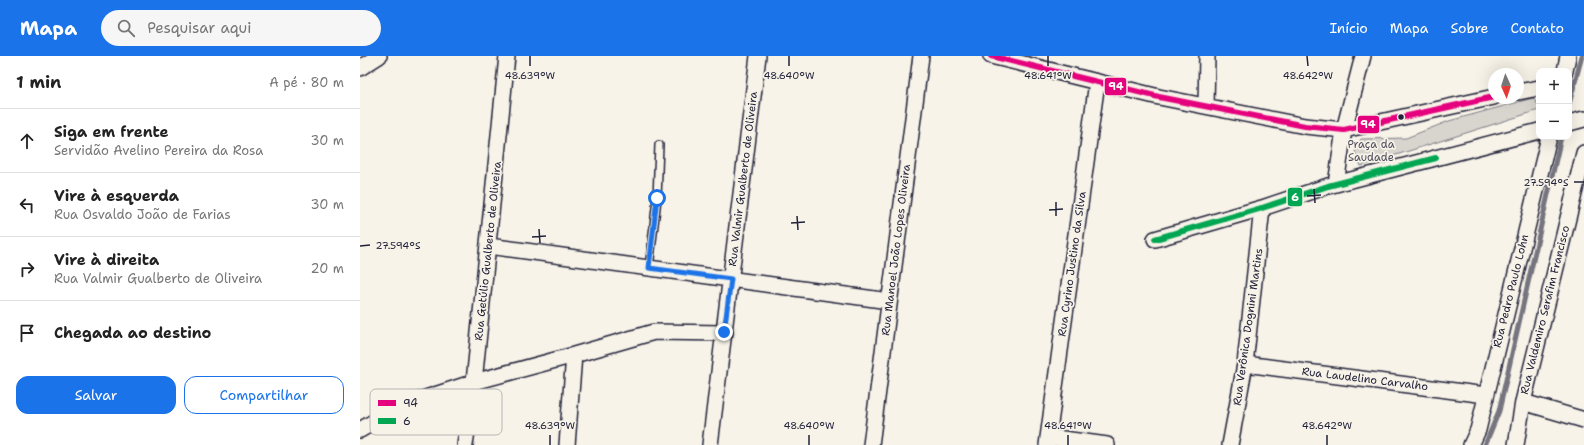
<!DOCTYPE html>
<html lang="pt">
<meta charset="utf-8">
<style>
:root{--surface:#fff;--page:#f6f6f6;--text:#222;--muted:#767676;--line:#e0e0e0;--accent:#1a73e8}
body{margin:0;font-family:"Shantell Sans",sans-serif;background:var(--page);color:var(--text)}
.controls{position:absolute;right:12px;top:12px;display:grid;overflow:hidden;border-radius:8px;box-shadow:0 4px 16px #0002}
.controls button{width:36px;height:36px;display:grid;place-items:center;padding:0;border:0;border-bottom:1px solid var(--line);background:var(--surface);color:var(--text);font:20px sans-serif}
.compass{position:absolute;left:1128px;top:12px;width:36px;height:36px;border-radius:50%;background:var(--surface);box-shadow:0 4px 16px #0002;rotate:177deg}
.stop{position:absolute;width:12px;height:12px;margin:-9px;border:3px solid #1a73e8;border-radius:50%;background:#fff}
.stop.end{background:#1a73e8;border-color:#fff;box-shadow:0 1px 4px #0008}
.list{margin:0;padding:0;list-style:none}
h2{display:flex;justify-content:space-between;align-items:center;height:52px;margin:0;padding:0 16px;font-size:17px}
h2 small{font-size:13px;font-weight:400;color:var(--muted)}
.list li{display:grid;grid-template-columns:26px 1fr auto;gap:12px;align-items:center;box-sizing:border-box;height:64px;padding:0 16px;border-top:1px solid var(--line)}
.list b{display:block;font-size:15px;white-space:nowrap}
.list p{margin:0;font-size:13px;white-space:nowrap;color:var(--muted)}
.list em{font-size:13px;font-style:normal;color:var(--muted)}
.actions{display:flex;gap:8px;padding:12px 16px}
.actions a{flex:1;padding:9px 0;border:1px solid var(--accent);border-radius:12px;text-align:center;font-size:14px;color:var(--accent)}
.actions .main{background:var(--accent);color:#fff}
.icon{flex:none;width:22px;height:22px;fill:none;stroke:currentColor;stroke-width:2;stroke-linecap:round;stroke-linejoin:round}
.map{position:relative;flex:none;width:1224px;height:389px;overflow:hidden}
header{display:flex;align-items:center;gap:24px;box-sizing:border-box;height:56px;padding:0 20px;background:var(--accent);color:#fff}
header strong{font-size:19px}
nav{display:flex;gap:22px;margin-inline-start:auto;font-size:14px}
.search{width:280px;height:36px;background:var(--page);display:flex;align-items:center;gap:10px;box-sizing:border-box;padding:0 14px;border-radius:22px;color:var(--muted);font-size:15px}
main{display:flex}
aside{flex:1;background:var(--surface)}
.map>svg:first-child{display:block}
.green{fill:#d8d5cf;stroke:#7d7c85}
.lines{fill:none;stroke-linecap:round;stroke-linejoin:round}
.stream{stroke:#76747f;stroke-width:5}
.service-casing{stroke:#22223b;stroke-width:10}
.minor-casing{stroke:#22223b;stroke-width:18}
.service{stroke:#f7f3e8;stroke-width:7}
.minor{stroke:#f7f3e8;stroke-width:15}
.bus-1-casing{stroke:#f7f3e8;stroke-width:9}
.bus-2-casing{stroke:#f7f3e8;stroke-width:9}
.bus-1{stroke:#e5007d;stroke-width:6}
.bus-2{stroke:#00a651;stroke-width:6}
.route{stroke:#1a73e8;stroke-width:5}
.ticks{fill:none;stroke:#22223b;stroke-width:1.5}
.bus-dot{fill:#22223b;stroke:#f7f3e8;stroke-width:1.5}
.labels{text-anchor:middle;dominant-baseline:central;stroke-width:3.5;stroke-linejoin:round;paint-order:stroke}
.park-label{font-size:11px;fill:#504f60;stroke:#f7f3e8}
.street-label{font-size:11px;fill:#22223b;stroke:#f7f3e8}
.key{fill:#f7f3e8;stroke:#b7b4b4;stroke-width:1}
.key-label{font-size:11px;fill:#22223b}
.ticks-label{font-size:10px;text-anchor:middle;fill:#22223b;stroke:#f7f3e8;stroke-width:3.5;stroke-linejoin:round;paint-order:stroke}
.line-badge{stroke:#f7f3e8;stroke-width:1.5}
.badge-label{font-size:11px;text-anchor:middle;font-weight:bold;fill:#fff}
</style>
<header>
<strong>Mapa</strong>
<div class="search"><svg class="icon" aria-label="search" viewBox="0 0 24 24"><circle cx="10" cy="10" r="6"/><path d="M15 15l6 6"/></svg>Pesquisar aqui</div>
<nav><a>Início</a><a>Mapa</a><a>Sobre</a><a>Contato</a></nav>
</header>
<main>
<aside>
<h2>1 min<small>A pé · 80 m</small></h2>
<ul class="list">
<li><svg class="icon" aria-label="ahead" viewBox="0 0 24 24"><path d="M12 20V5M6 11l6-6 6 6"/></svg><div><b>Siga em frente</b><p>Servidão Avelino Pereira da Rosa</p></div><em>30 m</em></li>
<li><svg class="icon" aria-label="left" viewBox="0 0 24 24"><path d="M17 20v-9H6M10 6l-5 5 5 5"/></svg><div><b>Vire à esquerda</b><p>Rua Osvaldo João de Farias</p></div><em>30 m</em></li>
<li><svg class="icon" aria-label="right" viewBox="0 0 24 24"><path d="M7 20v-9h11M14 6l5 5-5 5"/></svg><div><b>Vire à direita</b><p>Rua Valmir Gualberto de Oliveira</p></div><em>20 m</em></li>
<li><svg class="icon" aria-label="arrive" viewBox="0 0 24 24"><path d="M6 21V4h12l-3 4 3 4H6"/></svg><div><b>Chegada ao destino</b></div></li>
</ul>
<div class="actions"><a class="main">Salvar</a><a>Compartilhar</a></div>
</aside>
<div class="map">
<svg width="1224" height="389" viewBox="0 0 1224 389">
<rect width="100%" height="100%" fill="#f7f3e8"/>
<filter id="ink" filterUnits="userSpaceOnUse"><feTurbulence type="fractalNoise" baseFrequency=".025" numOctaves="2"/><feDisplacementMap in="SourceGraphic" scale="8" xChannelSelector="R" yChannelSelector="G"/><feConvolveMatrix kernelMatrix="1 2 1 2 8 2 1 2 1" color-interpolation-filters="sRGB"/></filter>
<g filter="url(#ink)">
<path class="green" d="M1173,42L1179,50V54L1001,110L995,96L1001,83L1046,82L1089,65Z"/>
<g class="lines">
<path class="stream" d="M1209,48L1222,0
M1125,389L1139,355L1201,81"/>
<defs>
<path id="service" d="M289,212L297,143L299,89"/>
<path id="minor" d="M631,0L799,41L945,70L984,74L1134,41
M0,12L19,0
M1205,15L1208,0
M1158,36L1179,32
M846,50L847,0
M1209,67L1224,63
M976,128L984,74L1003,0
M795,183L902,152L968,130L1179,75
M129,190L529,245
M885,308L1126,339
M1163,346L1224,364
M0,374L41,350L114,326L214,299
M688,381L747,389
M105,389L114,326L147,0
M207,389L214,299L294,276L365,277
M350,389L398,0
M511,389L561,0
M687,389L737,26
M870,389L885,308L902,152
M1111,389L1118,374L1189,81
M1156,389L1163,346L1224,97"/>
</defs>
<use href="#service" class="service-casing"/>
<use href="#minor" class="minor-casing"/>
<use href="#service" class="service"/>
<use href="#minor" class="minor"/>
<defs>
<path id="bus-1" d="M631,0L799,41L945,70L984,74L1134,41"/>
<path id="bus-2" d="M795,183L902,152L968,130L1076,102"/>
</defs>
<use href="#bus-1" class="bus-1-casing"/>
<use href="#bus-2" class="bus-2-casing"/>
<use href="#bus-1" class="bus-1"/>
<use href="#bus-2" class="bus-2"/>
</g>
</g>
<g class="lines" filter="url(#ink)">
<path class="route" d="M297,142L289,212L371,223L364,276"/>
</g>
<path class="ticks" d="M170,0V10M429,0V10M688,0V10M947,0L948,10M1214,126H1224M954,133L955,147M947,140L961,139M696,146V160M689,154L703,153M437,160L438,174M431,167L445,166M179,173L180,187M172,181L186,180M0,190L10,189M190,379V389M449,379V389M708,379V389M967,379V389"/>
<circle class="bus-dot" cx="1041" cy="61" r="3.5"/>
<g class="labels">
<g class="park-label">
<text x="1011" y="88">Praça da<tspan x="1011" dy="13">Saudade</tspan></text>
</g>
<g class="street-label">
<text transform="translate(383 123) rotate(-83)">Rua Valmir Gualberto de Oliveira</text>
<text transform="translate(536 194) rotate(-83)">Rua Manoel João Lopes Oliveira</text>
<text transform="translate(128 195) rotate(-84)">Rua Getúlio Gualberto de Oliveira</text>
<text transform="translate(712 208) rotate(-82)">Rua Cyrino Justino da Silva</text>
<text transform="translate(1151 235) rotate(-76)">Rua Pedro Paulo Lohn</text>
<text transform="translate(1185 254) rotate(-76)">Rua Valdemiro Serafim Francisco</text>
<text transform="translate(888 271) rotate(-82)">Rua Verônica Dognini Martins</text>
<text transform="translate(1005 323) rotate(7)">Rua Laudelino Carvalho</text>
</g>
</g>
<rect x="10" y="333" width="132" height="46" rx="6" class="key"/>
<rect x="18" y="344" width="18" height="6" fill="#e5007d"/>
<rect x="18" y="362" width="18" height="6" fill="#00a651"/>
<g class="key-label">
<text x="43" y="351">94</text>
<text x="43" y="369">6</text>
</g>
<g class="ticks-label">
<text x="170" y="23">48.639°W</text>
<text x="429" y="23">48.640°W</text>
<text x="688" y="23">48.641°W</text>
<text x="948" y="23">48.642°W</text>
<text x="1186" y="130">27.594°S</text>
<text x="38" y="193">27.594°S</text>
<text x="190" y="373">48.639°W</text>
<text x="449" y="373">48.640°W</text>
<text x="708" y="373">48.641°W</text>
<text x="967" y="373">48.642°W</text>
</g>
<g class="line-badge">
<rect x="744" y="21" width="23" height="19" rx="4" fill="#e5007d"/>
<rect x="997" y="59" width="23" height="19" rx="4" fill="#e5007d"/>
<rect x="927" y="131" width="16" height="20" rx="4" fill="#00a651"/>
</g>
<g class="badge-label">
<text x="756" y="34">94</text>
<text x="1008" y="72">94</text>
<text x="935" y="145">6</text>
</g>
</svg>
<div class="controls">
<button>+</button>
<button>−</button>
</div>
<svg class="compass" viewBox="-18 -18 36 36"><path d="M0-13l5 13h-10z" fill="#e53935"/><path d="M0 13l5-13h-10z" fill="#767676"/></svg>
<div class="stop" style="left:297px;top:142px"></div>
<div class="stop end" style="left:364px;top:276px"></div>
</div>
</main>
